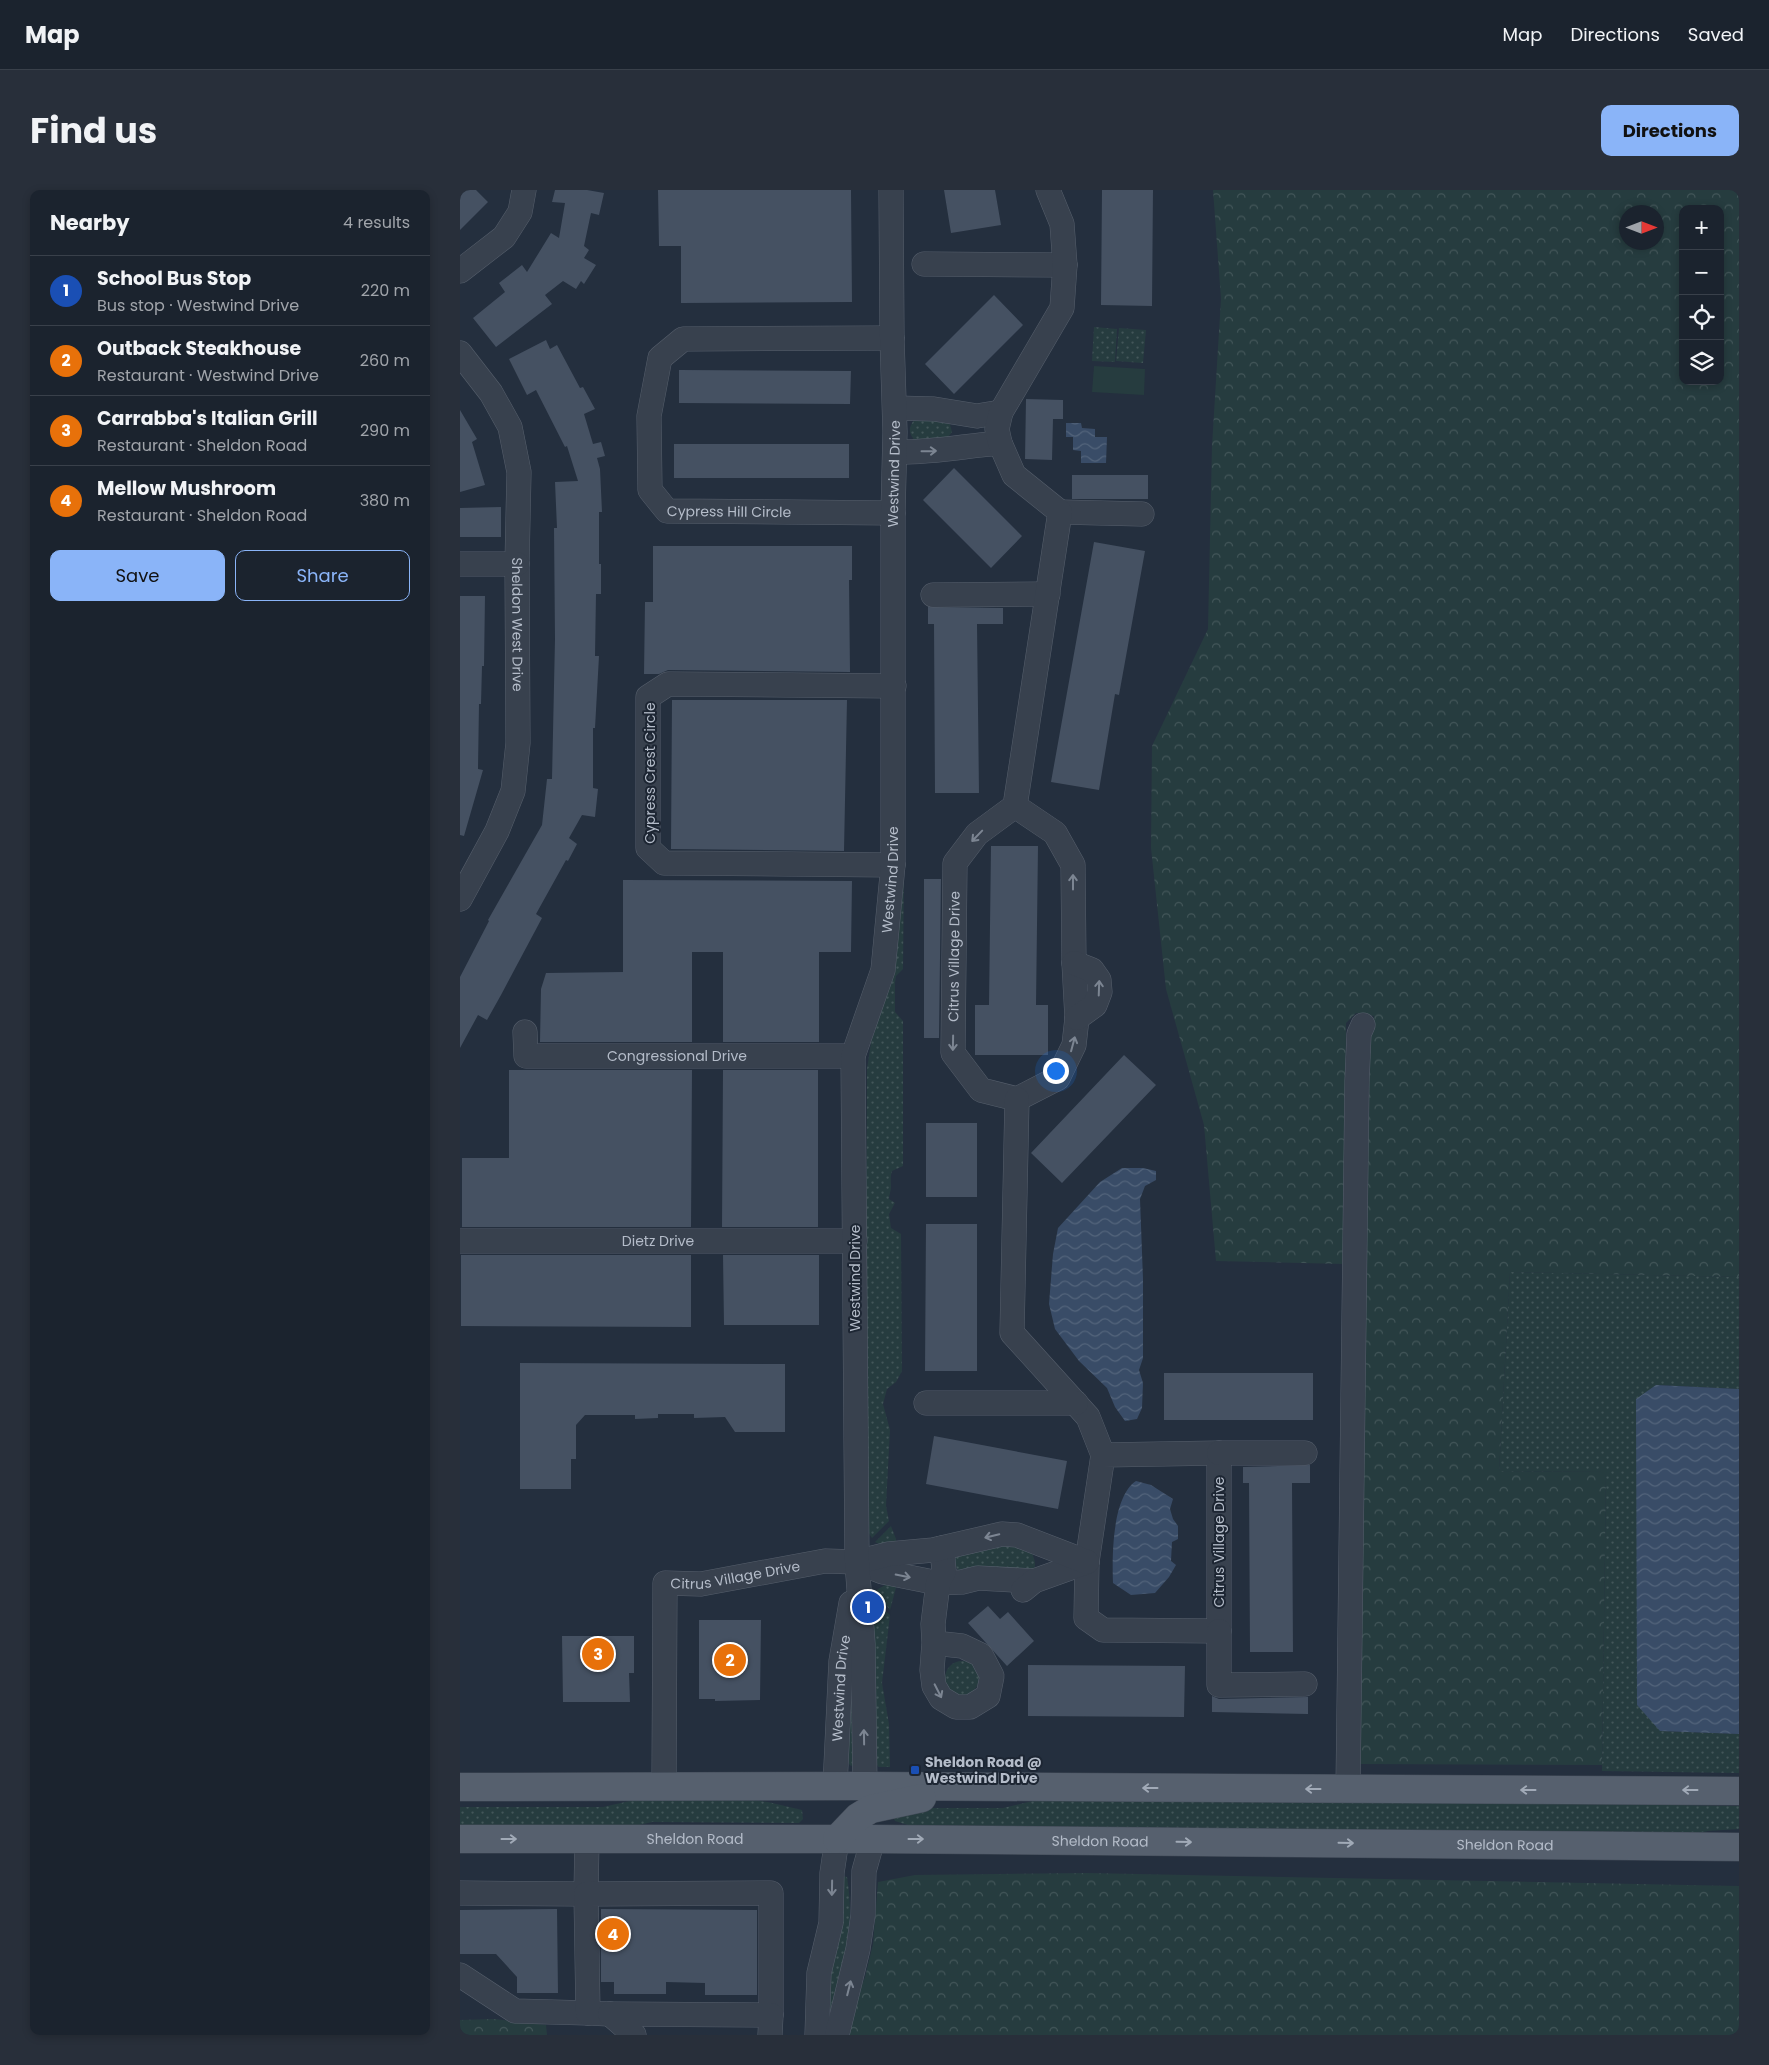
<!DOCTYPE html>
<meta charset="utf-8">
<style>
:root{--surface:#1b232e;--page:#282f3a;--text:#f1f3f6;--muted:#a0a4aa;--line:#39404a;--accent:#8ab4f8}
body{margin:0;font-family:Poppins,sans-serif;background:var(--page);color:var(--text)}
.controls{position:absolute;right:15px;top:15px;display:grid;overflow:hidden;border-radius:10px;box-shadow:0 2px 8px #0003}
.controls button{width:45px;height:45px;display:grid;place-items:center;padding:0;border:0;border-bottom:1px solid var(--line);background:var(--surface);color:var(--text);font:25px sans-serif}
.compass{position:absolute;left:1159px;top:15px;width:45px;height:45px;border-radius:50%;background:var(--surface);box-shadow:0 2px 8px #0003;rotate:90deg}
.you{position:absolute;left:595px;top:880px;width:18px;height:18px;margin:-12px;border:4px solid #fff;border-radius:50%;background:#1a73e8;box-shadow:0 0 0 8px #1a73e833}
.badge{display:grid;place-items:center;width:32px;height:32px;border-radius:50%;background:var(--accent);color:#fff;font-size:16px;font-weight:700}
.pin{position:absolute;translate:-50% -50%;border:2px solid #fff;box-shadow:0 1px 5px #0006}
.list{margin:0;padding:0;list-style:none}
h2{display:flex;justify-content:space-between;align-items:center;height:65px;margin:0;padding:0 20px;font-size:21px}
h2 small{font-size:16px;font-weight:400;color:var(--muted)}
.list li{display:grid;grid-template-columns:32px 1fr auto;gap:15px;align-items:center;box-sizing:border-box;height:70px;padding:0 20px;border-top:1px solid var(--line)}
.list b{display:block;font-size:19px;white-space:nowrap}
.list p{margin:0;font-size:16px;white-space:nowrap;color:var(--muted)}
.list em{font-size:16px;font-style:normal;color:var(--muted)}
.actions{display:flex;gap:10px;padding:15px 20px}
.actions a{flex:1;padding:11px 0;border:1px solid var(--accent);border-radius:10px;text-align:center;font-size:18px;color:var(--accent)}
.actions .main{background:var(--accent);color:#111}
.icon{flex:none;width:28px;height:28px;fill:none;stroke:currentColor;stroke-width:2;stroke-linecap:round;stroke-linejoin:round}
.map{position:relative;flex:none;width:1279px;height:1845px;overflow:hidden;border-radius:10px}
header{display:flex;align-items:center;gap:30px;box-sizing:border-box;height:70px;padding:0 25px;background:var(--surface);border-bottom:1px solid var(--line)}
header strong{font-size:24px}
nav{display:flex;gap:28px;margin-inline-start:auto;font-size:18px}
.intro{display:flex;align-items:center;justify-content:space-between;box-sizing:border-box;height:120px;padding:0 30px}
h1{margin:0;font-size:35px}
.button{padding:12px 22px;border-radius:10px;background:var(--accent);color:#111;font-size:18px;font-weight:700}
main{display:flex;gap:30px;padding:0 30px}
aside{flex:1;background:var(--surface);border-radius:10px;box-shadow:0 2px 8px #0003}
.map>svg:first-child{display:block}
.green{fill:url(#green-dots)}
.forest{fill:url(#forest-crowns);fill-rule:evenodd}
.pitch{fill:#263c3f}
.water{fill:url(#water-waves)}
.building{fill:#455162}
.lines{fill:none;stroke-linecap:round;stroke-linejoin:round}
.minor-casing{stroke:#565f6c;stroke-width:25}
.major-casing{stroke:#414a57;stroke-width:29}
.minor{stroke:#38414e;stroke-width:24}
.major{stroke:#56606e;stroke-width:28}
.oneway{stroke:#7c8592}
.oneway2{stroke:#a1aab7}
.transit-dot{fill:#1a4fb4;stroke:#1d2633;stroke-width:2}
.labels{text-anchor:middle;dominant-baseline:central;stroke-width:4;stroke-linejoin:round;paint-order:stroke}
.street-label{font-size:14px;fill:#b4bcc9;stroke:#1d2633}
.poi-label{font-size:14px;font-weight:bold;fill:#b4bcc9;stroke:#1d2633;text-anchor:start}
</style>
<header>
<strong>Map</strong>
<nav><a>Map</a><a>Directions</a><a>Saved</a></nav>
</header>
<div class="intro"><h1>Find us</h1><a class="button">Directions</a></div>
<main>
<aside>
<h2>Nearby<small>4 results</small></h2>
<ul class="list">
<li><span class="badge" style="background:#1a4fb4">1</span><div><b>School Bus Stop</b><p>Bus stop · Westwind Drive</p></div><em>220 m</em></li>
<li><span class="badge" style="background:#e8710a">2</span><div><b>Outback Steakhouse</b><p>Restaurant · Westwind Drive</p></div><em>260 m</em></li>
<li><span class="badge" style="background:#e8710a">3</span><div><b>Carrabba's Italian Grill</b><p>Restaurant · Sheldon Road</p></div><em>290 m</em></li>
<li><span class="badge" style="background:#e8710a">4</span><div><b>Mellow Mushroom</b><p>Restaurant · Sheldon Road</p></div><em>380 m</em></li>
</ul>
<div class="actions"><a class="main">Save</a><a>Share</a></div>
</aside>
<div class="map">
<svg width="1279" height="1845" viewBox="0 0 1279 1845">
<defs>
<pattern id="green-dots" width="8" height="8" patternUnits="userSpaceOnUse" patternTransform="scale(1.25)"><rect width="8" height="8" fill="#263c3f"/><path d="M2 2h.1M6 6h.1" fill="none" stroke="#435659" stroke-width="1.8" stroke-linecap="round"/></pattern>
<pattern id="forest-crowns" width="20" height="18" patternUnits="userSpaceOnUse" patternTransform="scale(1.25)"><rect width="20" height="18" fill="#263c3f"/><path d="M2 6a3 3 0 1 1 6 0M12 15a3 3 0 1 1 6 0" fill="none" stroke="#435659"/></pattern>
<pattern id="water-waves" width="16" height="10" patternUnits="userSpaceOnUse" patternTransform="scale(1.25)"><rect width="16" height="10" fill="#394c67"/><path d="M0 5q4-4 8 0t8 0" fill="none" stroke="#53647b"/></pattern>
</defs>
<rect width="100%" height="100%" fill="#242f3e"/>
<path class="green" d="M634,137L657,139L655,172L632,171Z
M659,138L686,140L683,173L656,171Z
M456,227L489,231L492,242L485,251H455C447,241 449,237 456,227Z
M444,678L443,779L436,786L435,793V822L443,831V976L432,981C430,988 431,991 431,997C431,1001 429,1005 429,1009L435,1013L429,1024L431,1038L441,1044L442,1181L436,1192L427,1199L423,1214L430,1240L426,1316L429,1331L412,1348L408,1342L406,1066L407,879L413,839L434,769L439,746V701Z
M1050,1082L1279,1087V1199L1196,1195L1200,1541L1279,1544V1583L1142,1581L1146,1281L1039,1282Z
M431,1336L436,1349V1357L423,1356L415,1352Z
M554,1355L572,1363C575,1371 577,1376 572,1383H502C495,1378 494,1374 496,1366L528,1356Z
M437,1394L430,1420L415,1401L425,1395Z
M412,1405L421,1417L430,1425L422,1493L429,1534L430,1577H419L415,1573L409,1408Z
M485 1488a17 17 0 1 1 34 0a17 17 0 1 1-34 0Z
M394,1485L395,1574L391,1576L389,1574V1489Z
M183,1608L286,1609L308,1612L342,1620L343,1629L339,1633L192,1632L155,1641L0,1642V1617H143Z
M581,1609L882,1610L1279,1616V1639L1248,1641L1220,1648L457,1638L435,1631L433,1627L440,1618H543Z
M382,1686L387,1687C396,1741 383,1785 365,1835Z"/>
<path class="forest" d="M753,0H1279V1087L1050,1082L1039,1282L1146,1281L1142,1575L899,1574L908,856L914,826L896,823L886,833L884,1074L756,1071L744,935L706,799L691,658L692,556L748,439L752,256L761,109ZM1223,19H1260V191H1223ZM1166,22H1196V52H1166Z
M627,1683L1279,1696V1845H383L405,1787L413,1754L418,1692L455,1685Z
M34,1829L86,1835L87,1845H0V1830Z"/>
<path class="pitch" d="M634,176L685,179L684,205L632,202Z"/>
<path class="water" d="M606,233H621L622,238L635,239V247H647L646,273H621V261L613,260V247H606Z
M662,978H683L696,981V990L685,996L680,1009L683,1089V1168L679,1180L683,1193L682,1218L677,1229L665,1231L655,1217L647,1198L619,1171L595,1139L589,1114L593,1064L598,1038L640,992Z
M1196,1195L1279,1199V1544L1200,1541L1177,1515L1176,1209Z
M676,1291L691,1295L713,1309L710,1319L713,1329L718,1336V1349L712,1352L711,1371L716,1375L709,1387L695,1403L671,1405L653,1393C652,1366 652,1307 676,1291Z"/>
<path class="building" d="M0,0H16L28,12L0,40Z
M95,0H127L144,3L139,25L131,23L124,56L129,60L124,68L136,75L124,94L121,91L116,99L103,91L85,105L92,114L36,157L13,128L45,102L39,93L62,75L67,82L91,43L99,48L105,13L92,12Z
M198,0H391L392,112L221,113V56H199Z
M484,0H535L541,35L491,43Z
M642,0H693L692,116L641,115Z
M534,105L563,135L494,204L465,174Z
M86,150L90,159L97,155L120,198L123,197L135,219L124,224L133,254L141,252L145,266L137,268L140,279L142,322H139V374H141V404H136L135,466H139L135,538H133V598L138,599L135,627L122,625L109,648L117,654L108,671L106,670L76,724L82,728L41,805L27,830L18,825L0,858V787L29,731L28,730L82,635L87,589H92L95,449L94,338H97L95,292L118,291L107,256L105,257L76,200L67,205L49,169Z
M219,180L391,181L390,214L219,213Z
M566,209L603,210V229H593L592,270L565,269Z
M0,220L17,249L12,252L25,295L0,302Z
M214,254H389V288H214Z
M494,278L562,346L531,378L463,310Z
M612,285H688V309H612Z
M41,317V347H0V318Z
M634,352L685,361L659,505L655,504L639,600L591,592Z
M193,356H392V390H389L390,482L208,480L199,484H184L185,412H193Z
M0,406H25L24,476H22L21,514H19L18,579L23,580L4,646L0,645Z
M468,417L543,418V434H517L519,603H475L474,434H468Z
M212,510H387L384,661L211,659Z
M531,656H578L576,815H588V865H515V815H529Z
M464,689H481L479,848H464Z
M163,690L392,691L391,762H359V852H263V762H232V852H80L81,799L86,783L163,782Z
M664,865L696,895L602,993L571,963Z
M49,880H232L231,1037H2V968H49Z
M263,880H358V1037H262Z
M466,933H517V1007H466Z
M466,1034H517V1181H465Z
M1,1065H231V1137L1,1136Z
M263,1065H359V1135H264Z
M60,1173L325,1174V1242H275L265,1227L234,1228V1224H198V1228L175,1229V1225H125L116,1235V1269H111V1299H60Z
M704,1183H853V1230H704Z
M474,1246L607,1271L598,1319L466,1294Z
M850,1275V1293H832L833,1462H790L789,1293H783V1277Z
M528,1416L540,1429L548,1422L574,1451L547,1476L508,1433Z
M239,1430H301L300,1510L255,1511V1509H239Z
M102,1446H174V1483H169L170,1512H103Z
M568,1475L725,1476L724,1527L568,1526Z
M752,1506L759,1509L848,1507V1524L752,1522Z
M97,1719L98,1803H57V1787L36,1764H0V1720Z
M141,1719L297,1720V1805H245V1793L206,1792V1804H154V1792H141Z"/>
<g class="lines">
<defs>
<g id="minor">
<path d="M464,74L605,75"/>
<path d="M0,81L44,47L60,22L64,0"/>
<path id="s1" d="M432,148L223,149L200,168L189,226L190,300L207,321L433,323"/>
<path id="s2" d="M0,163L31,203L50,237L59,282L57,374L58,553L53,601L37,641L0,709"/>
<path d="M435,218L474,219L517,226L541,222"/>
<path d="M435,262C470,263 504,256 540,253"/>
<path d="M600,322L682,324"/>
<path d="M0,374H57"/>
<path d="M473,405L588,404"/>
<path id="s3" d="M555,616L595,643L613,675L614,773L617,828L614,855L598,888L557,909L521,900L493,863L495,673L517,644L555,616L600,322L554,285L540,253L537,239L541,222L602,118L605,75L602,34L588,0"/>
<path d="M433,675L204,673L188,658V507L208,494L434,496"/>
<path d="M614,773L632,780L639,790L640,802L635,815L617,828"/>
<path id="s4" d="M65,842L66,866H393"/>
<path d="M557,909L552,1143L628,1227L643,1265L759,1263V1441L643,1440L626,1428L627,1372L643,1265"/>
<path id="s5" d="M0,1051H395"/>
<path d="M466,1213H616"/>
<path d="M759,1263H845"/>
<path d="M397,1372L423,1382L478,1393L502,1392L518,1388L574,1391"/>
<path d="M563,1400L574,1391L627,1372"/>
<path d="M759,1441V1495L845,1494"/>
<path d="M474,1453L502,1456L521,1465L532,1486L528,1506L510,1517H496L481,1508L474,1496L472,1480L474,1453L473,1434L478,1393L484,1381L482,1358"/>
<path id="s6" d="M204,1596L205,1393L241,1394L365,1371L397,1372L429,1364L473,1360L542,1344L557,1345L627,1372"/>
<path id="s7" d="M375,1596L381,1471L391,1413"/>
<path id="s8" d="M405,1596L403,1454L397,1372L393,866L423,780L433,675V323L435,242L432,148L431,0"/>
<path d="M888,1599L897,891L899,844L903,835"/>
<path d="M0,1703L126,1704L127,1649"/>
<path d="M0,1785L55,1821L128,1823"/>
<path d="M150,1824L128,1823L126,1704L311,1703V1825"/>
<path d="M174,1845L150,1824L311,1825L310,1845"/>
<path d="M357,1845L359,1783L371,1733L372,1683L377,1649"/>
<path d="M377,1845L398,1759L403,1725L404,1681L413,1649"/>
</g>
<g id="major">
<path d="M0,1597L405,1596L1279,1601"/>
<path id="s9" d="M0,1649H413L1279,1657"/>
<path d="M377,1649L398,1627L411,1619L462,1608"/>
</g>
</defs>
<use href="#minor" class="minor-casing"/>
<use href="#major" class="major-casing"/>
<use href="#minor" class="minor"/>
<use href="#major" class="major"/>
</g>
<defs><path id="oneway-shaft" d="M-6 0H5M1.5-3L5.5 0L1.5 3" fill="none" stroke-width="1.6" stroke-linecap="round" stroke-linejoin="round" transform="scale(1.25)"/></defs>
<g class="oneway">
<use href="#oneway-shaft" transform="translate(469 261) rotate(-1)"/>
<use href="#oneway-shaft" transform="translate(517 646) rotate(134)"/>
<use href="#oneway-shaft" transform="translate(613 692) rotate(-90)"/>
<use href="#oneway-shaft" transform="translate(639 798) rotate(-88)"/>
<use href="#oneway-shaft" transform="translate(493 853) rotate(91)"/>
<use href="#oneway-shaft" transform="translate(613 854) rotate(-75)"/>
<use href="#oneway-shaft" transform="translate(532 1346) rotate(167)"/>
<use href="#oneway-shaft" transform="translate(443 1386) rotate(11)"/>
<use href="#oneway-shaft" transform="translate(478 1501) rotate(63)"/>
<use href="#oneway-shaft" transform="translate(404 1547) rotate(-91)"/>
<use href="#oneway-shaft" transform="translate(372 1698) rotate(91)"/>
<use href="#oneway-shaft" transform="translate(389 1798) rotate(-76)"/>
</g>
<g class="oneway2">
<use href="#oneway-shaft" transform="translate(690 1598) rotate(-180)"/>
<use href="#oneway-shaft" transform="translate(853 1599) rotate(-180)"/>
<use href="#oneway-shaft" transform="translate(1068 1600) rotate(-180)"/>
<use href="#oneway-shaft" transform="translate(1230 1600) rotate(-180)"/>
<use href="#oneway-shaft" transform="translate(49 1649)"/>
<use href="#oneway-shaft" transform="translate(456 1649)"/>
<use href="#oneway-shaft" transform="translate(724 1652) rotate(1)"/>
<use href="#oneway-shaft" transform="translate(886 1653) rotate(1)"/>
</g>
<rect class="transit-dot" x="450" y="1575" width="10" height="10" rx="2.5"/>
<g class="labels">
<g class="street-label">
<text stroke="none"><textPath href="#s8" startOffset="1318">Westwind Drive</textPath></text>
<text stroke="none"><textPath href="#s1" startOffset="461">Cypress Hill Circle</textPath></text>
<text stroke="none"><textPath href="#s2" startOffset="288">Sheldon West Drive</textPath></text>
<text transform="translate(190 583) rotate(-90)">Cypress Crest Circle</text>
<text stroke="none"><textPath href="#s8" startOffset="912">Westwind Drive</textPath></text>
<text stroke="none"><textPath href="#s3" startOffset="528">Citrus Village Drive</textPath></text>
<text stroke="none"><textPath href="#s4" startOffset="175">Congressional Drive</textPath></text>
<text stroke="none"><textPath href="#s5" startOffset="198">Dietz Drive</textPath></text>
<text transform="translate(395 1088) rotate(-90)">Westwind Drive</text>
<text transform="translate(759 1352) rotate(-90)">Citrus Village Drive</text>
<text stroke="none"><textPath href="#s6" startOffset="274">Citrus Village Drive</textPath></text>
<text stroke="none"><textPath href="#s7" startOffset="98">Westwind Drive</textPath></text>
<text stroke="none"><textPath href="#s9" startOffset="235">Sheldon Road</textPath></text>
<text stroke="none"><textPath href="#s9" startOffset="640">Sheldon Road</textPath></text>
<text stroke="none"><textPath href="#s9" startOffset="1045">Sheldon Road</textPath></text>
</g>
<g class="poi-label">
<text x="465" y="1572">Sheldon Road @<tspan x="465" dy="16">Westwind Drive</tspan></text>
</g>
</g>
</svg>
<div class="controls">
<button>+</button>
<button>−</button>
<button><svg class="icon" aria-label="locate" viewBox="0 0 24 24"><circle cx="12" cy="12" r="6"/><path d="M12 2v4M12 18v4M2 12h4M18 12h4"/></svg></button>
<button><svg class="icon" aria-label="layers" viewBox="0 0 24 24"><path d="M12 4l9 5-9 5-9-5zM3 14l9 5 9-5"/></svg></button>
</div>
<svg class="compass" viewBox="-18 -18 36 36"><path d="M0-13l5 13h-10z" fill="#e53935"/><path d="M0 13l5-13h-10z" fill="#a0a4aa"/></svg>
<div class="you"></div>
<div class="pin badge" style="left:408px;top:1417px;background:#1a4fb4">1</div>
<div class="pin badge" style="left:270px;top:1470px;background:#e8710a">2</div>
<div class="pin badge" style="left:138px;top:1464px;background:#e8710a">3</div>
<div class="pin badge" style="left:153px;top:1744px;background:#e8710a">4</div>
</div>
</main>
